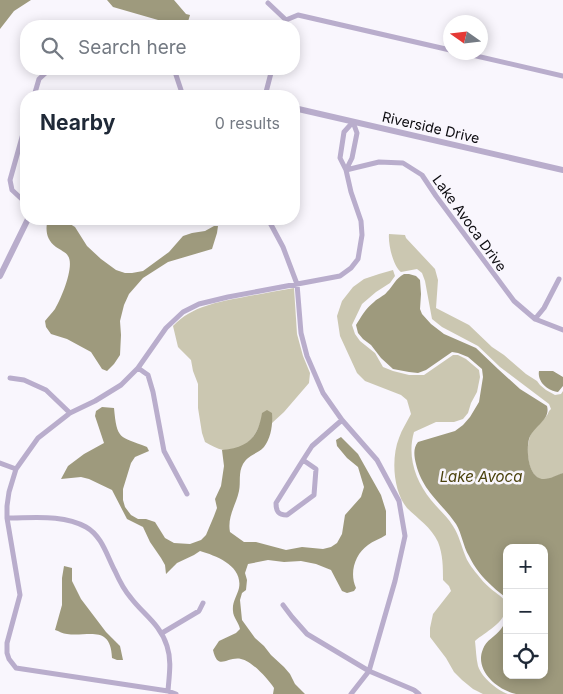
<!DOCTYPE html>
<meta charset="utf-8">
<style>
:root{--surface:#fff;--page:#f6f6f7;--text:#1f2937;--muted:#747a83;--line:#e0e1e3}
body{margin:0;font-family:Inter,sans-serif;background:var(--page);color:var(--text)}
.controls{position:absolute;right:15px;bottom:15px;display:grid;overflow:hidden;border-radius:10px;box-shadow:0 2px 12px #0003}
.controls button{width:45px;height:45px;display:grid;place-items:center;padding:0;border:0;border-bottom:1px solid var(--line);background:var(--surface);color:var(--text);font:25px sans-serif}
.compass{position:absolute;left:443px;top:15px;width:45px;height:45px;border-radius:50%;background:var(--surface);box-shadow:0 2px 12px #0003;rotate:284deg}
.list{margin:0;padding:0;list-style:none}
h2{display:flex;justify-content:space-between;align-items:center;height:65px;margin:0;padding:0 20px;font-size:21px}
h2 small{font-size:16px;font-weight:400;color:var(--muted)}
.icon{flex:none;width:28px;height:28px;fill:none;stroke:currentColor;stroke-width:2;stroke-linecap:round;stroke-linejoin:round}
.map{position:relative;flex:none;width:563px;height:694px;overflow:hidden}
.search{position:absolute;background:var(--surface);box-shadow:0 2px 12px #0003;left:20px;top:20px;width:280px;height:55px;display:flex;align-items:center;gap:12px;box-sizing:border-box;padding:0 18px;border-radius:20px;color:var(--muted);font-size:19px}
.panel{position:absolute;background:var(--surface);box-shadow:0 2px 12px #0003;left:20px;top:90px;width:280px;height:135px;border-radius:20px}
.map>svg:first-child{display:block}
.green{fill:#cbc7b1}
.water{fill:#9e9a7d}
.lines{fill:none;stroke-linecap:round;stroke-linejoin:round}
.minor{stroke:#b9adcc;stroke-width:5}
.tertiary{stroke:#b9adcc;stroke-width:6}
.labels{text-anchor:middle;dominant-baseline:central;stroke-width:5;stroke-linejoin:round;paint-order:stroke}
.street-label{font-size:14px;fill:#0d0c10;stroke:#f9f6fd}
.water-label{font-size:15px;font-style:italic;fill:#4b420d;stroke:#f9f6fd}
</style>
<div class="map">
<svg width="563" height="694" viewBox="0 0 563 694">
<rect width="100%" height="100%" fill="#f9f6fd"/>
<path class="green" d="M389,234L405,235L406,238L435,269L438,280L436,308L469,325L492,347L504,355L526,374L537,381L540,385L546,390L555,395L561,394L563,391V473C557,476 547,481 540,479C526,473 525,444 532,432C537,424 546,420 549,411L551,409L549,404L500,367L478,346L442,327L432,319L425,281L422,273L417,269L401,272C393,266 388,244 389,234Z
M393,270L395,276L390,283L376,292L362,304L352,325L355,334L360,341L375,353L383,367L393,371L409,375H424L453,355H458L466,359L479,370L480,377L477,392L471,403L468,413L463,419L454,422H436L414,432C407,456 415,480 431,500C438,509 447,516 453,526C459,535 461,545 465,555C467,561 472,568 477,574C481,579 485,584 490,588C494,592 502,596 505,601C506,602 506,607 506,608C505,623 485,632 475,641C476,649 476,658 478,666C482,678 497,690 508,694H483L473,689L462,680L454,672L446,658L430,637V628L433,614L451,591L449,586L443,580C443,567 443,555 438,542C431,527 418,519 407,508C393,491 391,458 399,438C402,429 407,422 411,414L407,400L401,395L365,381L357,373L340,336L337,316L342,301L353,287L364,279L379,274Z
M294,288L297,334L303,356L310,373L309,383L284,412L272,423V413H263C259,434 247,451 223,450C217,449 211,445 205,442L202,433L198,408V384L193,371L191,360L178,347L173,326C192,306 218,302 244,297C261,294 277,291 294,288Z"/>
<path class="water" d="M0,0H31L14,11L0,29Z
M107,0H174L186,14L190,15L187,25L173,21L165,22L113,7Z
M48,219H62L75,227L87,246L101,259L116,270L125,273H132L143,271L169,252L183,236L192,233L205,231L214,226H218L217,233L212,249L168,262L143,278L129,294L124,305L120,321L121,335L120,355L114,364L107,371L102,369L91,352L67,339L51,334L46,327L45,321C48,317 52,313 55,309C61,299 75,266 68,256C66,252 60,250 56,247C46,240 45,229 48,219Z
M404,274H409L416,276L420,280L421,294L420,309L422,314L431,324L444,334L476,348L498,369L520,389L547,406C551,420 533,426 529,439C526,450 528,479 544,479C550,479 557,475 563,473V694C550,694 528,694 516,694C497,690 474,670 483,649C486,640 495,637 501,629C503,626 505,623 507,619V675H544V548H507V599C502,594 497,591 492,586C483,578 474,567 469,556C463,546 462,534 456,524C441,502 423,492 416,464C414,456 413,448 418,442L455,431L463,425L470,417L479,402L483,377L482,369L468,357L458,353L452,352L426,370L418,373L409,372L393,369L381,358L371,345L363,339L358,333L356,325C361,317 366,308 374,302C378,298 384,296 387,292C393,286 396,278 404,274Z
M539,371H553L563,377V386L558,392C548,391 537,382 539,371Z
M102,407L114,408C117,440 119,436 147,447L149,451L135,457L131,463L123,489V500L125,507L131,515L138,519H146L155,522L165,538L174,543L190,544L201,540L206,535L214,516L217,508L215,499L221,486L224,466L222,450C247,448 258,438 262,413L267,410L272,413C273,424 271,438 264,447C258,454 249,454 243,464C238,473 241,482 239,491C236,505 227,517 230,532L244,542H256L286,550L302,547L323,549L331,547L337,543L342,534L345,515L361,497L364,487L358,467L347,458L337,446L336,440L341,437L358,454L381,495L386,511V535C380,539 373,541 368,545C355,554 349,573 356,588L354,591L347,593L342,591L331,570L316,564L301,561L284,562L268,560L248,564L245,573L247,580L246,590L242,593L240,600L242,620L255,638L264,646L271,655L284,667L290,674L295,684L305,694H273L274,688C268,679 252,661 241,659C227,656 218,672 213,650L219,641L236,633L240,629C239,623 233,617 233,611C232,602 237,596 239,588C243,566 217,556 200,551L194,555L177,563L166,574L165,565L161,558L150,542L143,527L127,519L112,490L89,479L81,477L61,479L68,466L84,454L104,443L95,416L96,411Z
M64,566L72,568V581L81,599L106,632L120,646L123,660H117L112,658C111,624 88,637 67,634C63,634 59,631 55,630L62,605V578Z"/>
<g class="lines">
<path class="minor" d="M268,3L286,20
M118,26C129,23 138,23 148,26
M283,26L286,20L298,15L450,50
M459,52L563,76
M174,69L183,96
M34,96L39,79L50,69
M265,96L272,69
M353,122L357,133L352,158L346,170L340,158L344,132Z
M26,123L10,180L12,190L26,203
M268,219L283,247L297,284L301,333L307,356L323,393L342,420L377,460L399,501L405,536L395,581L369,671L351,694
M535,319L544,308L559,279
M138,368L148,375L153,392L164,451L187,494
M10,378L24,380L46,390L70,413
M303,460L316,469L314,495L287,515C278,515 276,511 276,503Z
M303,460L312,446L342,420
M0,463L16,469
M7,518C33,518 63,514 86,527C102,536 107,556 115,571C119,580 124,590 131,598C144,615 160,624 167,646C172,661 169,676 168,691
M283,605L292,617L307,634L369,671L414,690L419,694
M162,633L199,611L203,603
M176,694L168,691L16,668L9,659L7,653V643L20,595L7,518V506L9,492L16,469L38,438L70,413L95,401L121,385L138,368L166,328L183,312L199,304L228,297L340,276L351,268L358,259L362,235L361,221L351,192L346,170L379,162L403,163L422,175L436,196L514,301L535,319L563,330"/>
<path class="tertiary" d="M294,108L563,170
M0,276L28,219"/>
</g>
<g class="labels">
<g class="street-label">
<text transform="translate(431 127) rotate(13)">Riverside Drive</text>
<text transform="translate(470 223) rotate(54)">Lake Avoca Drive</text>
</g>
<g class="water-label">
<text x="481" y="476">Lake Avoca</text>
</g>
</g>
</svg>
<div class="controls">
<button>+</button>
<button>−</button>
<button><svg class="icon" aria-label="locate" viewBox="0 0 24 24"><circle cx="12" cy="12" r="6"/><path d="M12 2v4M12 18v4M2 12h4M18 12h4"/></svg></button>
</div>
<svg class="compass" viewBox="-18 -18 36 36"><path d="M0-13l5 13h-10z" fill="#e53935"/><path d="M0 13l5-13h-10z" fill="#747a83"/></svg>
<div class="search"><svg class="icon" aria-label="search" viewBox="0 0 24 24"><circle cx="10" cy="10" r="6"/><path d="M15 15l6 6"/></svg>Search here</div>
<section class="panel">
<h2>Nearby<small>0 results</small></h2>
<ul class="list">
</ul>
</section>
</div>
